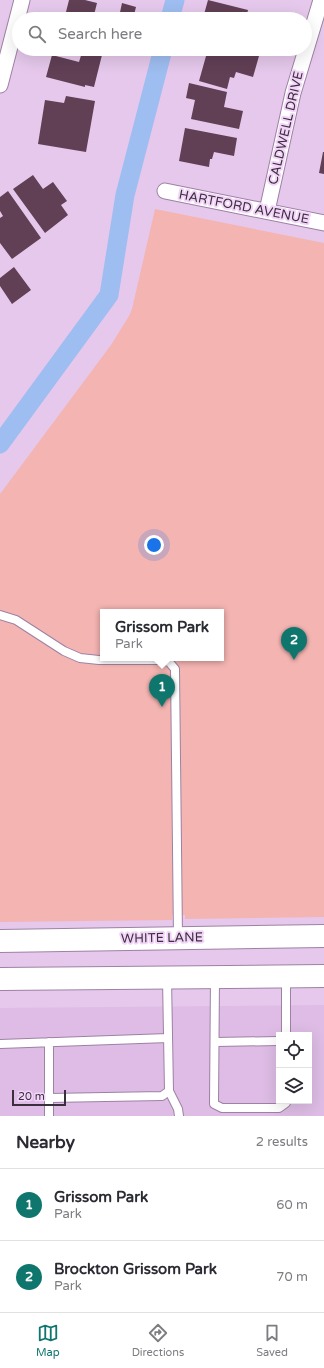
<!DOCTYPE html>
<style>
:root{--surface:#fff;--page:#f7f7f7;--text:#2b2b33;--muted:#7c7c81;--line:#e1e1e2;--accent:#0f766e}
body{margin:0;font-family:"Varela Round",sans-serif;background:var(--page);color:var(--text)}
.controls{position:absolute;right:12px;bottom:12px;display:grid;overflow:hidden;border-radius:0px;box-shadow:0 4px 16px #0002}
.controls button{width:36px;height:36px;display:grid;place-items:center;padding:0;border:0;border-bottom:1px solid var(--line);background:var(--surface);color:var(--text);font:20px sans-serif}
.scale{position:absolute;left:12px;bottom:10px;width:54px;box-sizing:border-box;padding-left:4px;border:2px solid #3b2f3d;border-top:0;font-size:11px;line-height:14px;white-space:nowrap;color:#3b2f3d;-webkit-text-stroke:3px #f2d5f8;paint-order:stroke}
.you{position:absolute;left:154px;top:545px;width:14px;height:14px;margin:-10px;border:3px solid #fff;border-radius:50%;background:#1a73e8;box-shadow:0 0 0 6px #1a73e833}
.badge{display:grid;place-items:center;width:26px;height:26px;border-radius:50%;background:var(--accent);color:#fff;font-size:13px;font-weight:700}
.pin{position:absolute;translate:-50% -33px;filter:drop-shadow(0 1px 2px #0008)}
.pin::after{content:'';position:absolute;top:21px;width:14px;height:12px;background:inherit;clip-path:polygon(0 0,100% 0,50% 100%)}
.popup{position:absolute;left:100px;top:609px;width:124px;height:52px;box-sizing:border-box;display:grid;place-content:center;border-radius:0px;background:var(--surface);filter:drop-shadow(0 1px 3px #0005);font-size:13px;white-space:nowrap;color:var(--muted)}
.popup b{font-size:15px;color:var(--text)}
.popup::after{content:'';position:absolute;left:50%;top:100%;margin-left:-8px;border:8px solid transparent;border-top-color:var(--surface)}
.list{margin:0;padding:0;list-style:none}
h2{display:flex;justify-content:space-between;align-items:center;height:52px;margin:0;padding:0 16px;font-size:17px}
h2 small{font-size:13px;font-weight:400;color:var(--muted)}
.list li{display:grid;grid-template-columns:26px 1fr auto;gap:12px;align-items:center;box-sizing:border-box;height:72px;padding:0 16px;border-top:1px solid var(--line)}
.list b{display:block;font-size:15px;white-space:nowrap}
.list p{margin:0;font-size:13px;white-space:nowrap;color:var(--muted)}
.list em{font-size:13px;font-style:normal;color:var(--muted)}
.icon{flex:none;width:22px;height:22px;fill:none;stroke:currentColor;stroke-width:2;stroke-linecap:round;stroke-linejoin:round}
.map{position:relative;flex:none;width:324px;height:1116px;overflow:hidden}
.search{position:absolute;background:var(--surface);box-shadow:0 4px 16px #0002;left:12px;right:12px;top:12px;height:44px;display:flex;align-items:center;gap:10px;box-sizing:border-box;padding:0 14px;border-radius:22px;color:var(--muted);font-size:15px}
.sheet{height:196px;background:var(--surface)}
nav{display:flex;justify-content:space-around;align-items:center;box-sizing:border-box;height:56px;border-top:1px solid var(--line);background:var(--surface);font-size:11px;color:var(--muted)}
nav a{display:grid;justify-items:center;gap:2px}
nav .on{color:var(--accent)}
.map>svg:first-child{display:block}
.built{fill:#debce5;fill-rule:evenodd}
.green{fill:#f4b4b2;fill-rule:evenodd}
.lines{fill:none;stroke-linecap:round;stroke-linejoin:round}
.canal{stroke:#9ebdf0;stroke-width:19}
.building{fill:#613f55}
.service-casing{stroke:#9d82a3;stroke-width:10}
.minor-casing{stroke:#9d82a3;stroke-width:17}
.secondary-casing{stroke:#9d82a3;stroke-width:24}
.service{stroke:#fff;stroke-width:8}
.minor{stroke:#fff;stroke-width:15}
.secondary{stroke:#fff;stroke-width:22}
.labels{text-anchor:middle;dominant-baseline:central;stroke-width:4;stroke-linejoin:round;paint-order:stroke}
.street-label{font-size:13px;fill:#3b2f3d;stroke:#f2d5f8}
</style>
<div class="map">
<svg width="324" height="1116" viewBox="0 0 324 1116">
<rect width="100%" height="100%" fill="#e5c8eb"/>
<path class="built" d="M324,1005V1116H0V1008ZM279,1035H309V1101H279Z"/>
<path class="green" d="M155,209L324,243V917L185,919V915H172V920L0,922V494L111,345L129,316L132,309ZM103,612H221V658H103Z"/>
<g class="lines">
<path class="canal" d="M170,19L175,0
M0,444L109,295L125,195L163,49"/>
</g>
<path class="building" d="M69,0H85L97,3L93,19H73V18L65,16Z
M208,0L248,10L246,19H209L203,18Z
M122,3L136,7L133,19L119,17Z
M83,49H95L103,51L94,87L85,85V87L46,77L52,55L79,62Z
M208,49H235L259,56L253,77L236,72L234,78L230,77L227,89L199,81Z
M189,83L227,92L224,107L243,111L239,129L191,119L195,100L186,98Z
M66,96L95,101L86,152L38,144L45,100L64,103Z
M185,128L237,138L234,156L214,152L212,159H210L209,167L179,161Z
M323,152H324V174L319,173Z
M33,175L43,189L53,182L67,201L61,205L68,215L45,233L13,189Z
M8,191L41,238L12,259L0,243V218L3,216L0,211V197Z
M14,267L31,290L12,304L0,286V278Z"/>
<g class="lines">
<defs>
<path id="service" d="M0,615L16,620L64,651L80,658L99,660H161L169,662L175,669L178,937
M215,978L214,1104L222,1108H279L286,1103V1101
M286,978V1035
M49,1042V1098
M215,1042L279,1041
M0,1044L168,1038
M169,1091L178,1109L179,1116
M49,1116V1098L162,1096L169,1091L167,978"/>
<path id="minor" d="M0,85L22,0
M165,191L324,223
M267,211L293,93L321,0"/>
<path id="secondary" d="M0,941L324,936
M0,979L324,976"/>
</defs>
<use href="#service" class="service-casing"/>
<use href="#minor" class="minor-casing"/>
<use href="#secondary" class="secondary-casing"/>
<use href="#service" class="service"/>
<use href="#minor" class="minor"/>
<use href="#secondary" class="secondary"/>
</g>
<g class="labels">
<g class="street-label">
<text transform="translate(286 128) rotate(-77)">CALDWELL DRIVE</text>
<text transform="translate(244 207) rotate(11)">HARTFORD AVENUE</text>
<text transform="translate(162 938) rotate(-1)">WHITE LANE</text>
</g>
</g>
</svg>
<div class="controls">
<button><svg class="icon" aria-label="locate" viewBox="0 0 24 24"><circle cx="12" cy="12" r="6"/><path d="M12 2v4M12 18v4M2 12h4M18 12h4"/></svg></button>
<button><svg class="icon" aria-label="layers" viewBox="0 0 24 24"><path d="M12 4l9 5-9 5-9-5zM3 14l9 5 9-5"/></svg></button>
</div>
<div class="scale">20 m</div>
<div class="you"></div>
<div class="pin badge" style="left:162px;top:707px">1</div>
<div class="popup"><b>Grissom Park</b>Park</div>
<div class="pin badge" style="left:294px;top:660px">2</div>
<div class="search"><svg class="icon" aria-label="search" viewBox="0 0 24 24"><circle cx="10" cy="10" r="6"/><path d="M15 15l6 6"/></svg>Search here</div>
</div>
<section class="sheet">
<h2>Nearby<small>2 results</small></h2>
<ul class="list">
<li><span class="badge">1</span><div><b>Grissom Park</b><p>Park</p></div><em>60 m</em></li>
<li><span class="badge">2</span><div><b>Brockton Grissom Park</b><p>Park</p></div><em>70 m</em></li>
</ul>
</section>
<nav>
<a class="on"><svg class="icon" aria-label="map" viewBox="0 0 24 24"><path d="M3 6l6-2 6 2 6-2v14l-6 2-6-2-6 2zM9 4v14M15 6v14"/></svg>Map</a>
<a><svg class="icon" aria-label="directions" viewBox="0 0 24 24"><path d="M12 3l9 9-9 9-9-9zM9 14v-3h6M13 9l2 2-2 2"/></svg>Directions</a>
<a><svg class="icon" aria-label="saved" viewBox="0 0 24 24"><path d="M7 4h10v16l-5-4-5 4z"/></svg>Saved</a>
</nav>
